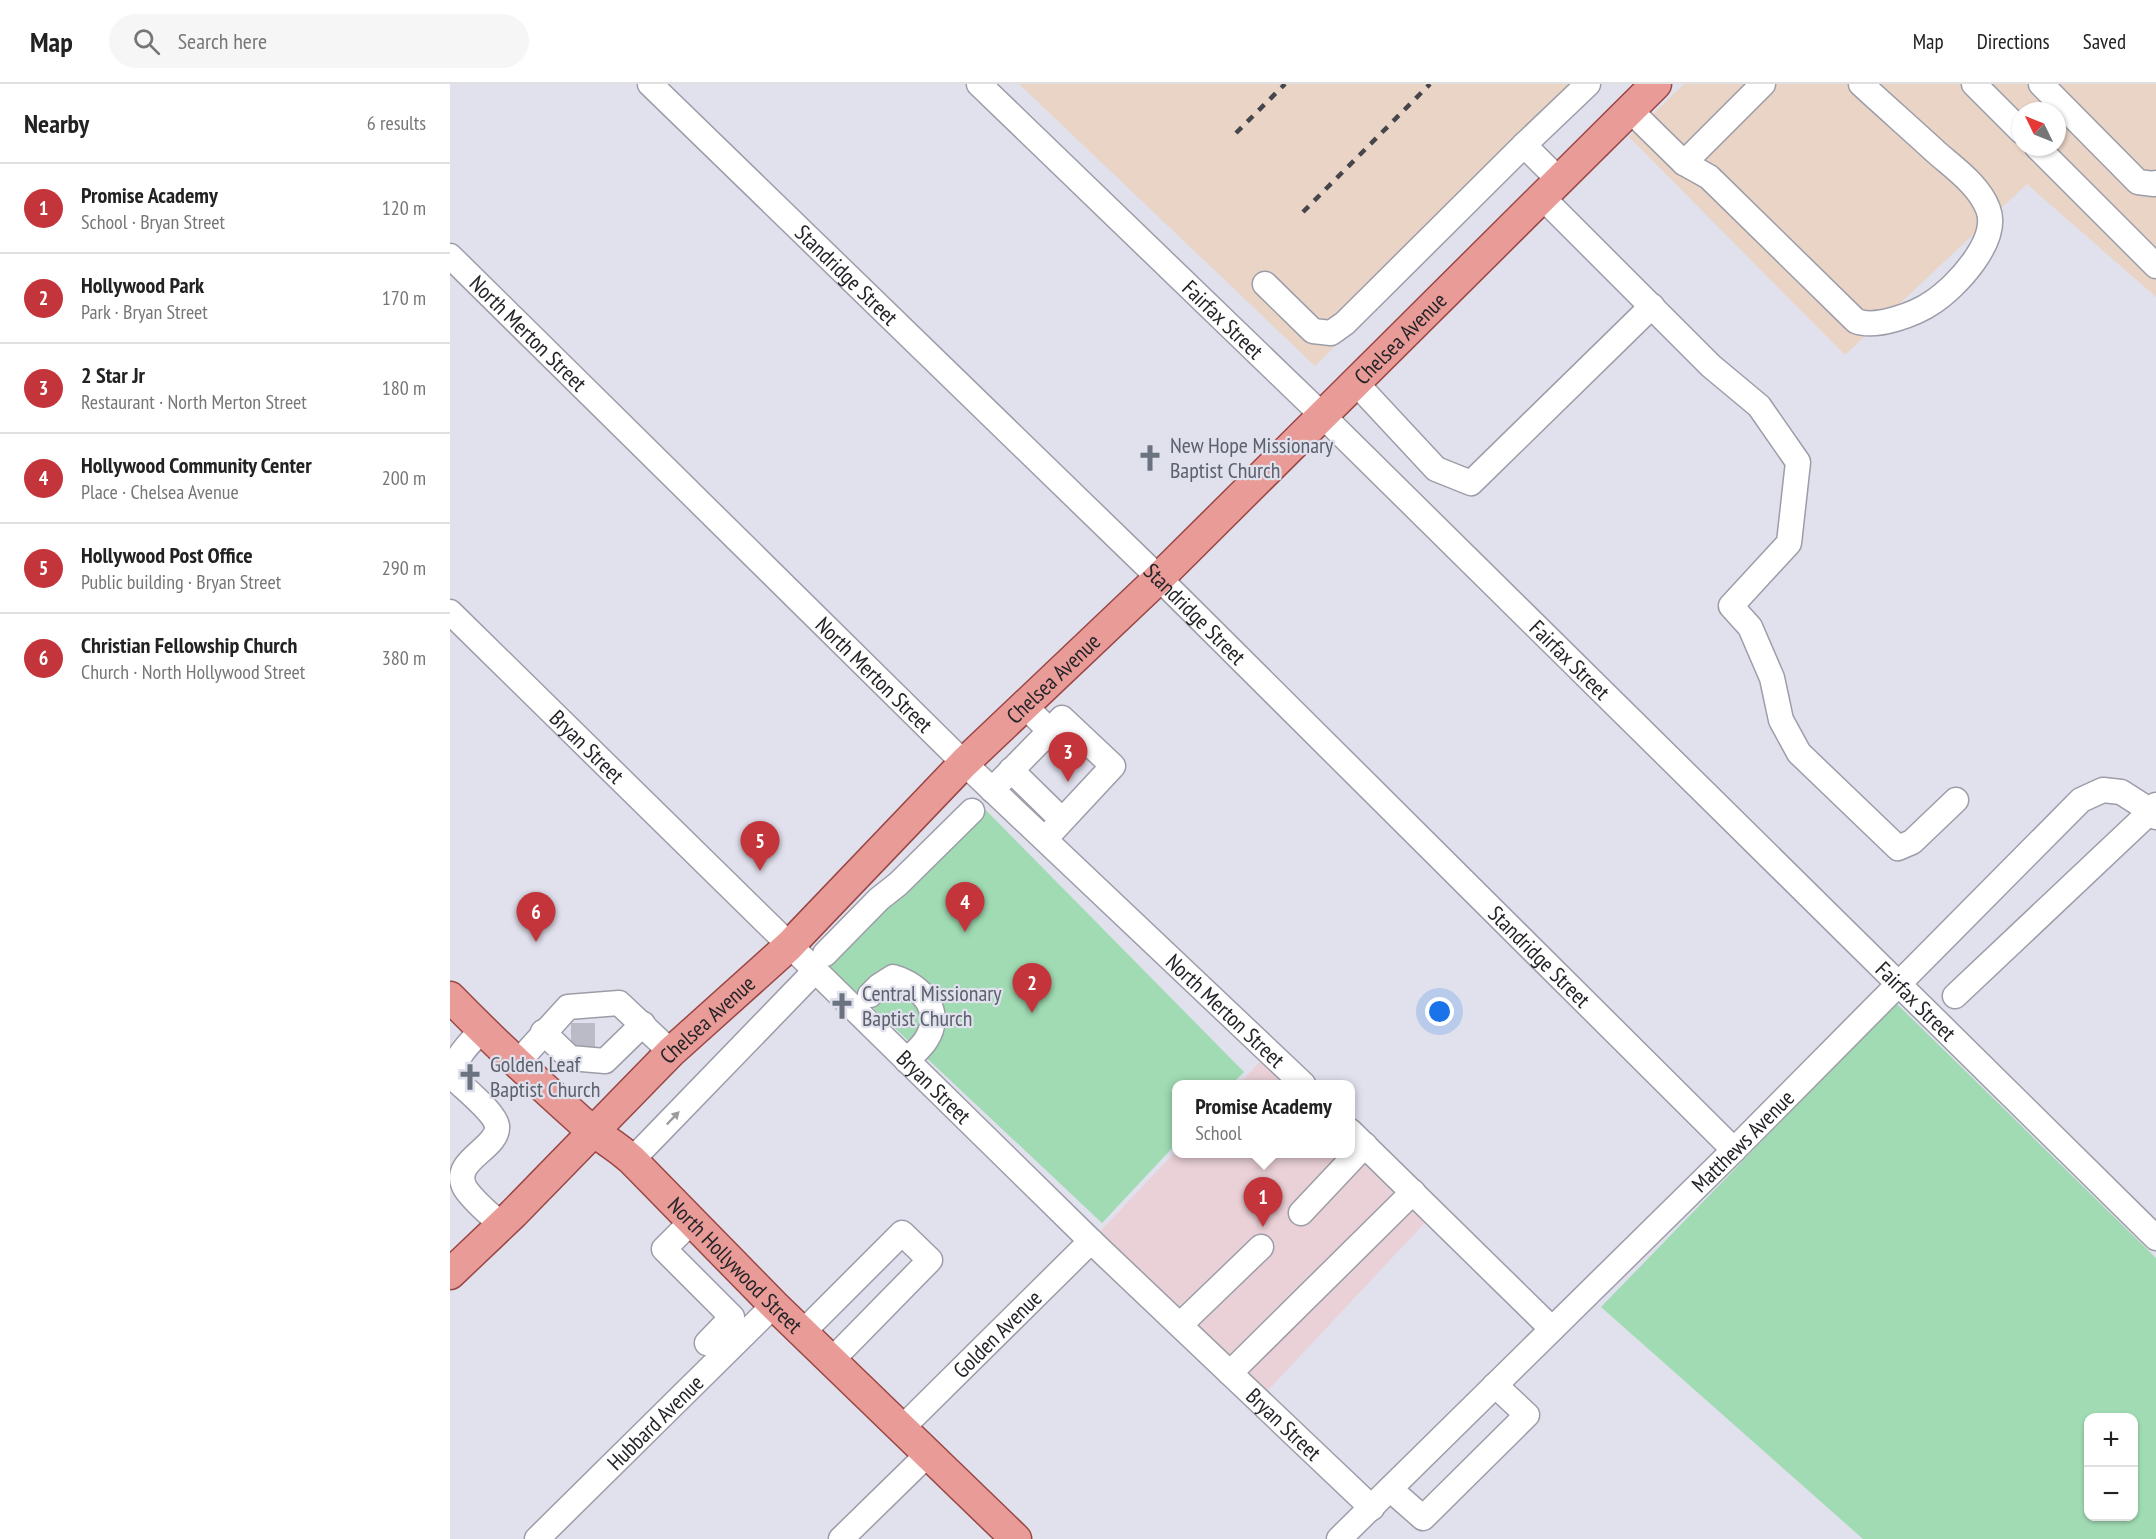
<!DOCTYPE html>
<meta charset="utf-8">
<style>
:root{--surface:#fff;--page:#f6f6f6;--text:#222;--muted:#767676;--line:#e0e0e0;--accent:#c4343b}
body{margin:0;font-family:"PT Sans Narrow",sans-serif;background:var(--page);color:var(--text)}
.controls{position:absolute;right:18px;bottom:18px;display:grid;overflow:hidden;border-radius:12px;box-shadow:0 2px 4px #0004}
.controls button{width:54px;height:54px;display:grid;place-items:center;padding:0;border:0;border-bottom:2px solid var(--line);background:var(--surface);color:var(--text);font:30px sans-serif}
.compass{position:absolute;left:1562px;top:18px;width:54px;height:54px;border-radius:50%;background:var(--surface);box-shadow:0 2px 4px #0004;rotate:313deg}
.you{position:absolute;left:990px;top:928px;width:21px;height:21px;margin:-15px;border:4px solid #fff;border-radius:50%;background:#1a73e8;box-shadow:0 0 0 9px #1a73e833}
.badge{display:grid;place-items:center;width:39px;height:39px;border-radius:50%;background:var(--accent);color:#fff;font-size:20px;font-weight:700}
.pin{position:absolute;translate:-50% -50px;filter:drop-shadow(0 2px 3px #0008)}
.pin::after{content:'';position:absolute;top:32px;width:21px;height:18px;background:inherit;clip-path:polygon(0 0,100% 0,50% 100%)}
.popup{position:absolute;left:722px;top:996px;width:183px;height:78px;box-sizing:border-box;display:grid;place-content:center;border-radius:12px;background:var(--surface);filter:drop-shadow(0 2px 4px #0005);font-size:20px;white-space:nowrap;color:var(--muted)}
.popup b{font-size:22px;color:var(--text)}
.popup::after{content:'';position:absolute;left:50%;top:100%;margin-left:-12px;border:12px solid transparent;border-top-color:var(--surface)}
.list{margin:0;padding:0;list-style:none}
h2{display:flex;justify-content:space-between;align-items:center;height:78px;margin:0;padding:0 24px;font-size:26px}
h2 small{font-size:20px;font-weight:400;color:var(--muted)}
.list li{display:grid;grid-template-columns:39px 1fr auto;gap:18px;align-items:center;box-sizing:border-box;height:90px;padding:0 24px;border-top:2px solid var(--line)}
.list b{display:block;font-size:22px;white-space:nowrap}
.list p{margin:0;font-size:20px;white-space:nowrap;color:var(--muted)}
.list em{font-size:20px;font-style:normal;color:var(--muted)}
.icon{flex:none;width:33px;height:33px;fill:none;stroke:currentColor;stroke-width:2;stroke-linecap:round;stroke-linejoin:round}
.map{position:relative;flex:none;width:1706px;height:1455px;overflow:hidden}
header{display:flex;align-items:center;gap:36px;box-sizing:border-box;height:84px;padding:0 30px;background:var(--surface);border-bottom:2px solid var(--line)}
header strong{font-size:28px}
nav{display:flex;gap:33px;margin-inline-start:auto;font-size:21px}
.search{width:420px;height:54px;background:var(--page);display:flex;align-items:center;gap:15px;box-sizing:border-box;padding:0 21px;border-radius:33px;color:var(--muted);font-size:22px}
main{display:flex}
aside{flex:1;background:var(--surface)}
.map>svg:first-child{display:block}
.industrial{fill:#e9d4c6;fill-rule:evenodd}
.education{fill:#ead1d7}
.green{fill:#a0dbb3;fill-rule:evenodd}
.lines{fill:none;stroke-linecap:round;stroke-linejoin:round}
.minor-tunnel{stroke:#babbc6;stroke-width:24;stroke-dasharray:24 12;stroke-linecap:butt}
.minor-casing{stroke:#9c9da8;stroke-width:27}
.major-casing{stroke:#9a4644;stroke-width:33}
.minor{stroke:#fff;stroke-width:24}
.major{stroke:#e99b97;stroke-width:30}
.rail{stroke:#45454b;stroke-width:4.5;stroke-dasharray:8 8;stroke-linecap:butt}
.oneway{fill:#9c9c9f}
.labels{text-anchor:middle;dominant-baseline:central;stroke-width:4.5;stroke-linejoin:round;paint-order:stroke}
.street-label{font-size:22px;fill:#242429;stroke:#e0e1ed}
.worship-label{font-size:22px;fill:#5b616d;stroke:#e0e1ed;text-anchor:start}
</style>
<header>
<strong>Map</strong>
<div class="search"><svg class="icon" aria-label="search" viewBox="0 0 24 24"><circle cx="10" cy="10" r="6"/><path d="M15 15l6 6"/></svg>Search here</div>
<nav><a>Map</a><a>Directions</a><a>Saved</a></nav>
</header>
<main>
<aside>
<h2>Nearby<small>6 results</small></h2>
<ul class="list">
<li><span class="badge">1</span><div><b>Promise Academy</b><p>School · Bryan Street</p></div><em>120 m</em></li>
<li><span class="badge">2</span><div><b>Hollywood Park</b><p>Park · Bryan Street</p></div><em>170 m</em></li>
<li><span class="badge">3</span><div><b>2 Star Jr</b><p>Restaurant · North Merton Street</p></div><em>180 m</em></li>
<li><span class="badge">4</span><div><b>Hollywood Community Center</b><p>Place · Chelsea Avenue</p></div><em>200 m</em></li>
<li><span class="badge">5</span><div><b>Hollywood Post Office</b><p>Public building · Bryan Street</p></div><em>290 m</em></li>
<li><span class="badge">6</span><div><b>Christian Fellowship Church</b><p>Church · North Hollywood Street</p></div><em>380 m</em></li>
</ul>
</aside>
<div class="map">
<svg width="1706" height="1455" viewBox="0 0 1706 1455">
<rect width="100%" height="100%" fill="#e0e1ed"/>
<path class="industrial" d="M569,0H1149L865,282Z
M1234,0H1706V213L1577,100L1395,271L1179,53ZM1571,27H1607V63H1571Z"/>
<path class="education" d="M820,967L853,1000H789Z
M900,1047L984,1129L809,1316L641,1157L726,1067V1070H900Z"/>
<path class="green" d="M523,713L794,988L782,1000H726V1060L652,1139L366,870Z
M1446,919L1706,1174V1455H1413L1151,1223ZM1638,1334H1684V1432H1638Z"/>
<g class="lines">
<path class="minor-tunnel" d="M121,951H157"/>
<defs>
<g id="minor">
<path id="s1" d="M200,0L709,494L1284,1066"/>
<path id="s2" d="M529,0L872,331L1706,1154"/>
<path d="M1524,0L1571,47"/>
<path d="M1591,0L1688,98L1704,100L1706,99"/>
<path d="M1180,26L1234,79L1259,93L1406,237C1426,245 1466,230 1483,218C1507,202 1550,156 1538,125C1529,101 1504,84 1486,68C1461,45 1436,23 1411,0"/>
<path d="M1587,63L1706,182"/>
<path d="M1234,79L1313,0"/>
<path d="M1109,96L1074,61L1138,0"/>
<path d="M1092,113L1261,282L1309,322L1348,378L1339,459L1281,522L1300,543L1322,594L1331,636L1349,669L1448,764L1462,758L1506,716"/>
<path id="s3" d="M0,172L514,679L853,1000"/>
<path d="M815,200L863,247L881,249L895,239L1074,61"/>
<path d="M905,298L986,385L1021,399L1202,222"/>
<path id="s4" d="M0,528L641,1157L922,1424"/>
<path d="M574,621L600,647L612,634L663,682L595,755"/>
<path d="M561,686L612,736"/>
<path d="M542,706L600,647"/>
<path d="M375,870L429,815L448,800L522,727"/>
<path d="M420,911L429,902L443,893C471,901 495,927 476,956C471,964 463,970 457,977"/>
<path d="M1505,912L1701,727L1706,733"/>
<path d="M32,946C19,960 0,976 6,996C16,1006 45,1029 47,1042C49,1065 0,1076 15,1104C23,1117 40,1130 51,1141"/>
<path d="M93,948L120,974L155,977L193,940"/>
<path d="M68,978L118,923L169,919L221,968"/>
<path d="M900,1047L1102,1245"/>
<path d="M182,1076L365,887"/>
<path d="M851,1129L915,1061"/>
<path d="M242,1137L214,1165L282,1233L257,1259"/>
<path d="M730,1241L811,1163"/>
<path d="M353,1248L452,1149L480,1176L382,1276"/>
<path d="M780,1289L963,1108"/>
<path id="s5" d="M452,1344L641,1157"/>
<path d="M940,1405L973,1434L1077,1331L1045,1301"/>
<path id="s6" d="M87,1455L324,1221"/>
<path d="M391,1455L478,1370"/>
<path id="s7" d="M889,1455L1284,1066L1631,716L1653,706L1671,708L1701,727L1706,721"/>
</g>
<g id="major">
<path id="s8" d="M0,913C43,957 88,999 134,1040C150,1053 167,1062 182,1076L324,1221L566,1455"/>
<path id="s9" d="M0,1190L63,1130L221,968L339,862L514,679L709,494L1206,0"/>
</g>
</defs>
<use href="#minor" class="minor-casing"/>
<use href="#major" class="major-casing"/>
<use href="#minor" class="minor"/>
<use href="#major" class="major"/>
<path class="rail" d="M786,49L835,0
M853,128L980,0"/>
</g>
<defs><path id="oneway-solid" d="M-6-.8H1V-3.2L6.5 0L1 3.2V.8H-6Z" transform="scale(1.5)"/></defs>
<use class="oneway" href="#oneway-solid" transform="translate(223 1034) rotate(-46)"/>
<defs>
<symbol id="church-bare" viewBox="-9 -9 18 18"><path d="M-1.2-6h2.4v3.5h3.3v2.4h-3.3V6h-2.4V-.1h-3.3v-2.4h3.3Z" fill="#6b7280" stroke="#e0e1ed" stroke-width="2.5" paint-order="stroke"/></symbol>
</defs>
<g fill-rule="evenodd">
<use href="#church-bare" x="681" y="355" width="38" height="38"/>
<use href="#church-bare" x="373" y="903" width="38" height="38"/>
<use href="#church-bare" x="1" y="974" width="38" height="38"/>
</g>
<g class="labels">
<g class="street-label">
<text stroke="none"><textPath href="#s1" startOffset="274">Standridge Street</textPath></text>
<text stroke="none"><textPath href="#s2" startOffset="339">Fairfax Street</textPath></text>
<text stroke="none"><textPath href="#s3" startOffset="110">North Merton Street</textPath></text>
<text stroke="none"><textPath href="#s9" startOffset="1334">Chelsea Avenue</textPath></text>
<text stroke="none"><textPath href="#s1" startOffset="760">Standridge Street</textPath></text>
<text stroke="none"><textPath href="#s2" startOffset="825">Fairfax Street</textPath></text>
<text stroke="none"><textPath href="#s3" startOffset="596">North Merton Street</textPath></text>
<text stroke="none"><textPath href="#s9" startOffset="848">Chelsea Avenue</textPath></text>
<text stroke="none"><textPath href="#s4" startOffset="192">Bryan Street</textPath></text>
<text stroke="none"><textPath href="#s1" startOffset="1246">Standridge Street</textPath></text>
<text stroke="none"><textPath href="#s2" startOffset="1311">Fairfax Street</textPath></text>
<text stroke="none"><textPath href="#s3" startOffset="1082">North Merton Street</textPath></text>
<text stroke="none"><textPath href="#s9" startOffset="362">Chelsea Avenue</textPath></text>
<text stroke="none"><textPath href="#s4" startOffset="678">Bryan Street</textPath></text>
<text stroke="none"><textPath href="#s7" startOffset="567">Matthews Avenue</textPath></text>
<text stroke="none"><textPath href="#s8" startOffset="392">North Hollywood Street</textPath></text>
<text stroke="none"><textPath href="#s5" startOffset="134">Golden Avenue</textPath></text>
<text stroke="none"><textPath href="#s6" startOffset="166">Hubbard Avenue</textPath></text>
<text stroke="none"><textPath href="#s4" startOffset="1164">Bryan Street</textPath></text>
</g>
<g class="worship-label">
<text x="720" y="361">New Hope Missionary<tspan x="720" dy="25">Baptist Church</tspan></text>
<text x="412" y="909">Central Missionary<tspan x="412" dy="25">Baptist Church</tspan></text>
<text x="40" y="980">Golden Leaf<tspan x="40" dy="25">Baptist Church</tspan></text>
</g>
</g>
</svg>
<div class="controls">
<button>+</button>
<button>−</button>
</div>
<svg class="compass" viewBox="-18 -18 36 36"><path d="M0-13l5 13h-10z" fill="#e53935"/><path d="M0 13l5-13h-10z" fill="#767676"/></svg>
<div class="you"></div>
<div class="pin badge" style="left:813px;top:1143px">1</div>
<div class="popup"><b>Promise Academy</b>School</div>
<div class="pin badge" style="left:582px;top:929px">2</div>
<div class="pin badge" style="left:618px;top:698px">3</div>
<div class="pin badge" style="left:515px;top:848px">4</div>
<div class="pin badge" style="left:310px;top:787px">5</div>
<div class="pin badge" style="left:86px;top:858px">6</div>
</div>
</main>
